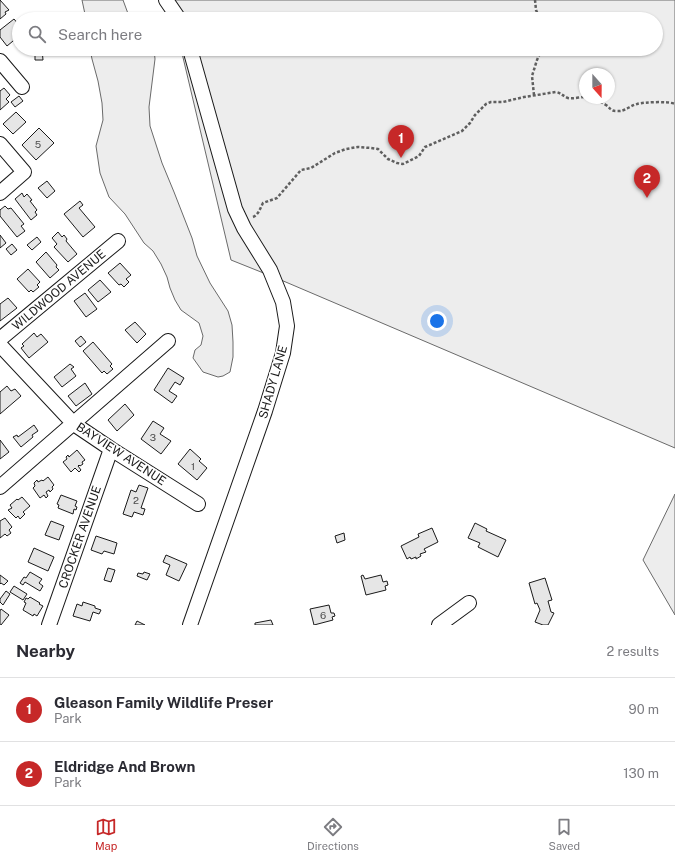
<!DOCTYPE html>
<style>
:root{--surface:#fff;--page:#f7f7f7;--text:#2b2b33;--muted:#7c7c81;--line:#e1e1e2;--accent:#c62828}
body{margin:0;font-family:"Public Sans",sans-serif;background:var(--page);color:var(--text)}
.compass{position:absolute;left:579px;top:68px;width:36px;height:36px;border-radius:50%;background:var(--surface);box-shadow:0 1px 3px #0004;rotate:159deg}
.you{position:absolute;left:437px;top:321px;width:14px;height:14px;margin:-10px;border:3px solid #fff;border-radius:50%;background:#1a73e8;box-shadow:0 0 0 6px #1a73e833}
.badge{display:grid;place-items:center;width:26px;height:26px;border-radius:50%;background:var(--accent);color:#fff;font-size:13px;font-weight:700}
.pin{position:absolute;translate:-50% -33px;filter:drop-shadow(0 1px 2px #0008)}
.pin::after{content:'';position:absolute;top:21px;width:14px;height:12px;background:inherit;clip-path:polygon(0 0,100% 0,50% 100%)}
.list{margin:0;padding:0;list-style:none}
h2{display:flex;justify-content:space-between;align-items:center;height:52px;margin:0;padding:0 16px;font-size:17px}
h2 small{font-size:13px;font-weight:400;color:var(--muted)}
.list li{display:grid;grid-template-columns:26px 1fr auto;gap:12px;align-items:center;box-sizing:border-box;height:64px;padding:0 16px;border-top:1px solid var(--line)}
.list b{display:block;font-size:15px;white-space:nowrap}
.list p{margin:0;font-size:13px;white-space:nowrap;color:var(--muted)}
.list em{font-size:13px;font-style:normal;color:var(--muted)}
.icon{flex:none;width:22px;height:22px;fill:none;stroke:currentColor;stroke-width:2;stroke-linecap:round;stroke-linejoin:round}
.map{position:relative;flex:none;width:675px;height:625px;overflow:hidden}
.search{position:absolute;background:var(--surface);box-shadow:0 1px 3px #0004;left:12px;right:12px;top:12px;height:44px;display:flex;align-items:center;gap:10px;box-sizing:border-box;padding:0 14px;border-radius:22px;color:var(--muted);font-size:15px}
.sheet{height:180px;background:var(--surface)}
nav{display:flex;justify-content:space-around;align-items:center;box-sizing:border-box;height:56px;border-top:1px solid var(--line);background:var(--surface);font-size:11px;color:var(--muted)}
nav a{display:grid;justify-items:center;gap:2px}
nav .on{color:var(--accent)}
.map>svg:first-child{display:block}
.green{fill:#ededed;stroke:#6a6a6a;fill-rule:evenodd}
.building{fill:#e6e6e6;stroke:#1a1a1a}
.lines{fill:none;stroke-linecap:round;stroke-linejoin:round}
.minor-casing{stroke:#1a1a1a;stroke-width:16}
.path{stroke:#5f5f5f;stroke-width:2.5;stroke-dasharray:3 2;stroke-linecap:butt}
.minor{stroke:#fff;stroke-width:14}
.labels{text-anchor:middle;dominant-baseline:central;stroke-width:3;stroke-linejoin:round;paint-order:stroke}
.number-label{font-size:10px;fill:#4d4d4d}
.street-label{font-size:12px;fill:#1a1a1a;stroke:#fff}
</style>
<div class="map">
<svg width="675" height="625" viewBox="0 0 675 625">
<rect width="100%" height="100%" fill="#fff"/>
<path class="green" d="M82,0H123L130,19H86Z
M170,0H675V448L281,280L231,260L181,49H656V19H174ZM585,74H609V98H585Z
M90,49H154L155,59L149,107L150,126L162,163L174,192L192,238L197,256L210,283L228,311L232,325L233,342V357L230,372L223,376L218,377L203,372L193,358L195,350L201,345L203,336L199,323L181,310L175,300L170,288L167,277L161,264L153,251L144,243L125,214L109,197L100,173L96,146L103,120L102,103L98,81L92,59Z
M675,494V615L643,560Z"/>
<path class="building" d="M0,0L9,10L5,12L6,14L0,19Z
M14,19L19,25V29L18,30L19,31V36L7,46L0,37V30Z
M35,49H42L43,60H35Z
M4,88L10,95L6,99L9,102L0,110V91Z
M19,96L23,101L15,107L11,102Z
M16,112L26,122L13,134L3,124Z
M39,128L54,143L36,160L22,145Z
M47,181L55,191L47,198L38,188Z
M22,193L24,197L27,194L32,200L30,201L37,210L35,212L37,215L31,220L15,199Z
M80,201L83,205L79,208L95,227L83,237L64,214Z
M5,206L8,209L11,208L24,224L21,226L25,231L17,237L0,216V210Z
M58,232L62,237L64,235L67,239L66,241L77,254L68,262L54,247L57,244L52,238Z
M0,235L6,243L0,248Z
M37,237L41,242L32,250L27,245Z
M12,244L17,250L11,255L6,249Z
M46,252L57,265L56,267L59,270L50,278L36,262Z
M120,263L131,275L126,279L129,282L124,287L121,284L119,285L108,273Z
M28,269L40,282L37,285L39,287L33,292L31,290L29,292L17,279Z
M100,280L111,292L98,302L88,290Z
M85,293L97,309L86,317L74,301Z
M8,298L17,308L0,321V304Z
M135,322L146,334L137,343L125,330Z
M34,333L37,337L41,334L48,342L29,358L21,348L24,346L22,344Z
M81,336L86,342L80,347L75,341Z
M93,342L112,364L110,366L113,369L107,374L104,371L102,373L83,351Z
M70,364L74,367L71,369L76,376L62,387L54,377Z
M168,368L184,378L180,385L175,382L169,391L177,396L172,403L154,390Z
M85,383L92,394L76,406L68,396Z
M7,386L11,391L15,389L21,396L0,414V392Z
M125,404L134,415L117,431L108,420Z
M153,421L164,428L160,434L171,441L161,454L141,439Z
M34,425L38,431L32,435L33,437L21,447L13,437L17,435L18,437Z
M0,440L9,452L0,459Z
M190,449L201,459L199,461L207,468L197,480L178,464Z
M77,450L85,460L82,462L83,464L80,466L79,465L78,466L81,470L79,472L75,468L71,472L63,462L67,459L66,457L68,455L69,457Z
M48,477L54,485L52,487L53,489L50,492L49,490L46,492L48,496L46,498L44,495L40,498L33,488L35,486L34,483L37,480L38,482L42,480L43,481Z
M139,485L148,488L141,508L145,509L143,515L134,512L132,517L123,514L131,490L136,492Z
M61,495L77,501L75,506L77,507L76,510L74,509L73,514L58,508L59,505L57,504Z
M22,497L30,506L23,512L25,514L20,519L18,516L16,518L8,510L12,508L10,505L17,499L18,500Z
M5,518L12,527L9,530L11,533L7,536L5,534L0,538V521Z
M51,521L64,526L59,540L45,535Z
M475,523L487,529L486,531L506,540L498,557L478,547L480,543L468,538Z
M432,528L438,542L424,549L426,552L420,554L421,556L416,559V557L411,559L410,557L407,559L401,546L419,537L418,534Z
M344,533L345,540L337,543L335,536Z
M96,536L117,543L114,554L104,551L102,554L91,550Z
M34,548L54,557L48,571L28,562Z
M166,555L187,564L179,581L166,575L170,565L163,562Z
M108,568L115,570L111,582L104,580Z
M30,572L42,579L39,583L43,586L40,591L25,582L23,585L20,583L24,577L26,578Z
M144,572L150,574L147,580L137,576L138,573L143,574Z
M0,575L8,581L4,585L1,583L0,584Z
M363,575L365,579L381,575L383,582L387,581L388,585L385,586L386,590L366,595L361,576Z
M545,578L552,600L548,601L551,612L554,613L548,625H543L535,622L540,610L537,603L535,604L529,583Z
M14,586L27,594L23,600L10,592Z
M6,591L10,594L3,605L0,602V599Z
M30,597L40,603L39,604L43,606L37,616L34,614L33,616L23,610L26,603L24,602L26,598L28,599Z
M83,602L95,606V608L101,610L99,614L93,612L90,621L73,616L77,604L82,606Z
M329,605L331,613H334L335,616L332,617L333,620L314,625L310,609Z
M1,609L9,615L1,625H0V611Z
M271,620L273,625H255V623Z
M137,621L145,625H135Z"/>
<g class="lines">
<defs>
<path id="minor" d="M166,0L179,19
M190,49L235,209L244,228L270,270L283,302L287,326L283,353L265,411L190,625
M0,61L22,87
M0,144L24,172L0,193
M0,339L118,241
M0,345L74,424L111,449L198,504
M0,487L168,341
M49,625L111,449
M439,625L469,603"/>
</defs>
<use href="#minor" class="minor-casing"/>
<path class="path" d="M535,0L536,10L540,19
M534,95L532,76L537,60L542,49
M591,98C596,100 601,102 606,105C610,108 611,111 616,111C625,112 629,106 637,104C644,102 669,101 675,104
M253,217C258,215 260,209 263,203L277,198L301,170L311,168L335,153L346,149L358,147L371,148L378,149L388,159L397,163L403,164L419,156L425,147L462,131L470,123L475,115L486,104L491,102H503L524,97L556,92C561,93 563,96 568,98C573,99 580,97 585,97"/>
<use href="#minor" class="minor"/>
</g>
<g class="labels">
<g class="number-label">
<text x="38" y="144">5</text>
<text x="153" y="437">3</text>
<text x="193" y="466">1</text>
<text x="136" y="500">2</text>
<text x="323" y="615">6</text>
</g>
<g class="street-label">
<text transform="translate(59 290) rotate(-40)">WILDWOOD AVENUE</text>
<text transform="translate(273 382) rotate(-74)">SHADY LANE</text>
<text transform="translate(121 454) rotate(33)">BAYVIEW AVENUE</text>
<text transform="translate(80 537) rotate(-71)">CROCKER AVENUE</text>
</g>
</g>
</svg>
<svg class="compass" viewBox="-18 -18 36 36"><path d="M0-13l5 13h-10z" fill="#e53935"/><path d="M0 13l5-13h-10z" fill="#7c7c81"/></svg>
<div class="you"></div>
<div class="pin badge" style="left:401px;top:158px">1</div>
<div class="pin badge" style="left:647px;top:198px">2</div>
<div class="search"><svg class="icon" aria-label="search" viewBox="0 0 24 24"><circle cx="10" cy="10" r="6"/><path d="M15 15l6 6"/></svg>Search here</div>
</div>
<section class="sheet">
<h2>Nearby<small>2 results</small></h2>
<ul class="list">
<li><span class="badge">1</span><div><b>Gleason Family Wildlife Preser</b><p>Park</p></div><em>90 m</em></li>
<li><span class="badge">2</span><div><b>Eldridge And Brown</b><p>Park</p></div><em>130 m</em></li>
</ul>
</section>
<nav>
<a class="on"><svg class="icon" aria-label="map" viewBox="0 0 24 24"><path d="M3 6l6-2 6 2 6-2v14l-6 2-6-2-6 2zM9 4v14M15 6v14"/></svg>Map</a>
<a><svg class="icon" aria-label="directions" viewBox="0 0 24 24"><path d="M12 3l9 9-9 9-9-9zM9 14v-3h6M13 9l2 2-2 2"/></svg>Directions</a>
<a><svg class="icon" aria-label="saved" viewBox="0 0 24 24"><path d="M7 4h10v16l-5-4-5 4z"/></svg>Saved</a>
</nav>
